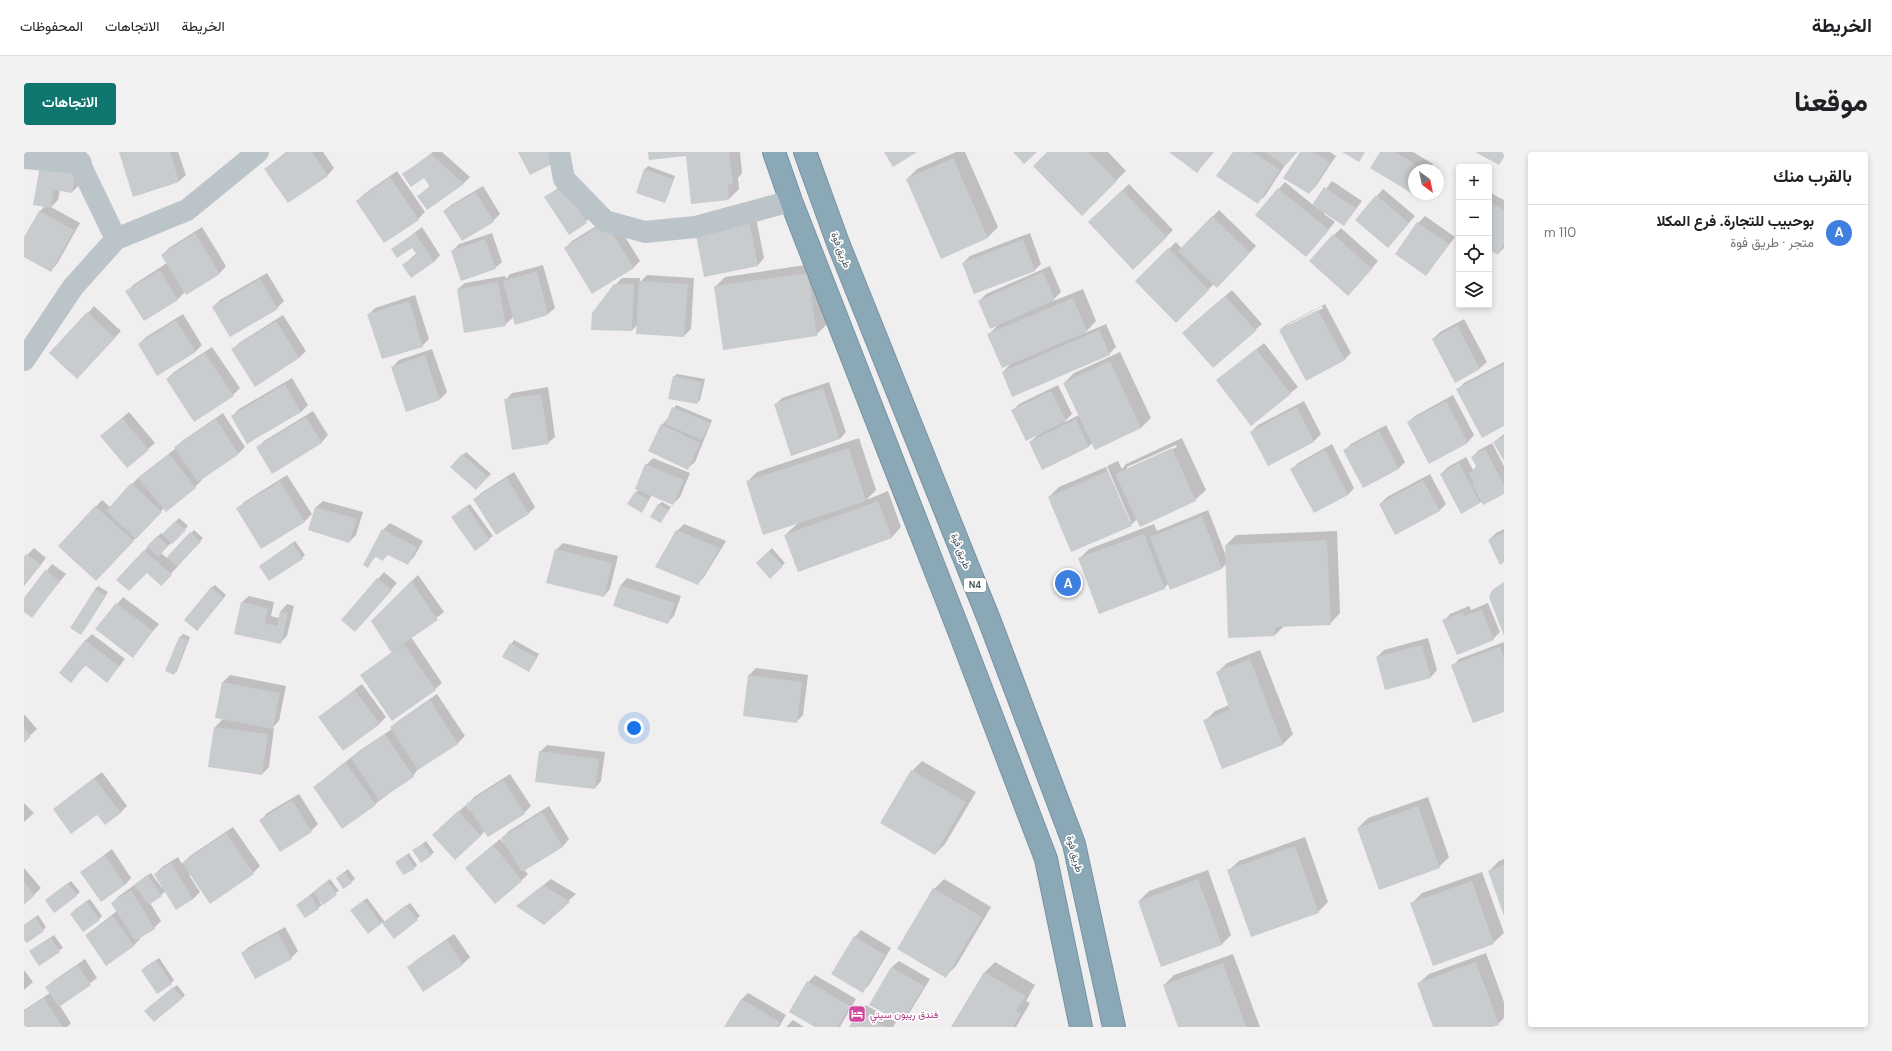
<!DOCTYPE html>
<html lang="ar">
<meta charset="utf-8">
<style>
:root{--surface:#fff;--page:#f2f2f2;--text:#202124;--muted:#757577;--line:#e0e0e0;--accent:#0f766e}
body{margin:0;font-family:"DM Sans",Vazirmatn,sans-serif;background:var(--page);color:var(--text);direction:rtl}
.controls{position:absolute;right:12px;top:12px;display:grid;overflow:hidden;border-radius:4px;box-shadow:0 2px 6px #0003}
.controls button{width:36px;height:36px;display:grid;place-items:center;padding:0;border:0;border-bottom:1px solid var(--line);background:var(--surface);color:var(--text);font:20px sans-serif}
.compass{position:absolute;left:1384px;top:12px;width:36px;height:36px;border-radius:50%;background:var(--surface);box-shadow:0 2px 6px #0003;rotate:147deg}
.you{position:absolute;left:610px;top:576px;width:14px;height:14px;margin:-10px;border:3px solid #fff;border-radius:50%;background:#1a73e8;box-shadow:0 0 0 6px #1a73e833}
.badge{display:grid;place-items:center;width:26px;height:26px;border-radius:50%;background:var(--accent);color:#fff;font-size:13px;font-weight:700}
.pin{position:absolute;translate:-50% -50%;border:2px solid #fff;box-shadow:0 1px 4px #0006}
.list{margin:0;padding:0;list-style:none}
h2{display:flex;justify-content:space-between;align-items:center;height:52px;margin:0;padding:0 16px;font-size:17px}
h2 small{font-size:13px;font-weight:400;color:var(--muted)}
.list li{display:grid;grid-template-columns:26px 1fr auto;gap:12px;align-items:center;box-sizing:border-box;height:56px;padding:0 16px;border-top:1px solid var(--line)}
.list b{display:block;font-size:15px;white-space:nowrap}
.list p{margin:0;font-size:13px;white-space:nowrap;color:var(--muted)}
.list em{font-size:13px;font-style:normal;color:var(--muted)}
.icon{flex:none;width:22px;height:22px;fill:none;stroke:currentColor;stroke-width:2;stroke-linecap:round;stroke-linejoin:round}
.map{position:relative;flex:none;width:1480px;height:875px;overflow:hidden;direction:ltr;border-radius:4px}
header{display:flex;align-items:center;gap:24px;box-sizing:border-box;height:56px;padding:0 20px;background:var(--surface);border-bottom:1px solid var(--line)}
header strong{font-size:19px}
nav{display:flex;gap:22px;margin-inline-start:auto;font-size:14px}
.intro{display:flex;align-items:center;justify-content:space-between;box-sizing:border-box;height:96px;padding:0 24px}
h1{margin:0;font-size:28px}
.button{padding:10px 18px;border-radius:4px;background:var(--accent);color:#fff;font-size:14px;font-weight:700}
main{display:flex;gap:24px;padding:0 24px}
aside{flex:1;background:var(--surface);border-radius:4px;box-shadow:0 2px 6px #0003}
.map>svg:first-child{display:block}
.shadow{fill:#0003;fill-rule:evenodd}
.building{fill:#c8cccf}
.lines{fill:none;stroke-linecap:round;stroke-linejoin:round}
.highway-casing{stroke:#7693a3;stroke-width:24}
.minor{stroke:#bbc5c9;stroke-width:22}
.highway{stroke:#8ba8b7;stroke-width:22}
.labels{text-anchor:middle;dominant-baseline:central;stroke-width:3.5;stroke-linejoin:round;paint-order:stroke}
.shield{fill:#fff;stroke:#7f878b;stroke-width:1}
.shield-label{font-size:9px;font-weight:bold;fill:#485459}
.street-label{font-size:10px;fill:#485459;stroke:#fff}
.hotel-label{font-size:10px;fill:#b23c85;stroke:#fff;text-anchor:start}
</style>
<header>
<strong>الخريطة</strong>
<nav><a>الخريطة</a><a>الاتجاهات</a><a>المحفوظات</a></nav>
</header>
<div class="intro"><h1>موقعنا</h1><a class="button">الاتجاهات</a></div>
<main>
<aside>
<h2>بالقرب منك<small></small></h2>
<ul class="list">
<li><span class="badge" style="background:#3f7fe0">A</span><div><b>بوحبيب للتجارة. فرع المكلا</b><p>متجر · طريق فوة</p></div><em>110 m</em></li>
</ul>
</aside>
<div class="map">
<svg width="1480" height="875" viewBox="0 0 1480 875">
<rect width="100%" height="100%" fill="#f0eeef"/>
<path class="shadow" d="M96,0H154L162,23L155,29L110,44Z
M262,0H299L310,16L304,23L264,50L241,17Z
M409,0H418L446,25L440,31L403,56L394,44L406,34L400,25L380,22Z
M625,0H716L718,21L714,26L715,37L705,47L663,2Z
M932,0H941L974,75L964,85L918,105L883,27L893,17Z
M1025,0H1084L1102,19L1058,62Z
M1147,0H1190L1173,20Z
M1210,0H1273L1261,13L1241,44L1234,50Z
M1278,0H1306L1312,4L1292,34L1285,41Z
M1357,0H1389L1409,12L1405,18H1390L1389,41L1348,16Z
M58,13L55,33L48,40L36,38L34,48L27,55L56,71L33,112L27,118L0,104V88L16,59L21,54L10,52Z
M624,14L651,24L643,46L640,50L613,40L621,17Z
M373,19L401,60L394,67L360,89L333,49L340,42Z
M546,27L570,63L545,82L522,45Z
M1308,29L1338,49L1320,73L1301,60L1300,62L1311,70L1288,97L1232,63L1261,30L1289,53Z
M1105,32L1149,78L1142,85L1065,70Z
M459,34L476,62L469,69L420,59L427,53Z
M1359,37L1391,64L1364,95L1332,68Z
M1465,40L1480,48V96L1474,102L1465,97Z
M1195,58L1232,94L1200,128L1190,132L1152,169L1112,129L1152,90L1158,97Z
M731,61L740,106L734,113L681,124Z
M588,64L616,109L609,116L541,96L548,89Z
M1401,64L1431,85L1402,123L1394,71Z
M178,75L202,114L196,121L162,142L161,140L154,147L121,168L103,140L109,133L143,111L138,103L145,96Z
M398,75L416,103L410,110L379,113L393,101L388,95L369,97Z
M1317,76L1354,109L1331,136L1310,83Z
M468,81L478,110L471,116L428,99L435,92Z
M1006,81L1017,112L1011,118L939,111L946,104Z
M794,111L802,173L792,183L691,135L701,125Z
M519,113L531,156L524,162L491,171L489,165L481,173L434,137L441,131L481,124L482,127L486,122Z
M1026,114L1037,140L1027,150L1059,137L1072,169L1061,181L1082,172L1092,195L1085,202L979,220L988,210L964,183L976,171L955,149L962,142Z
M243,121L260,149L253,156L189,155L196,148Z
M623,123L670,126L667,177L660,184L613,173L608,178L591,133L598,126H616V130Z
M1208,138L1238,172L1231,178L1166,174Z
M391,143L405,187L398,194L344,163L351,156Z
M1301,152L1327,201L1320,208L1256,178L1263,172ZM1298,154L1299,156L1263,175V173Z
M70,154L97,179L60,219L64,161Z
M159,162L178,193L171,200L115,192L122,185Z
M259,163L282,199L275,206L231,233L209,197L215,191Z
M1440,167L1463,210L1456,216L1431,229L1409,187L1416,180Z
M1240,191L1274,235L1227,272L1201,222Z
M188,195L216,236L209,243L171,268L143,227L150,220Z
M408,197L423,240L416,247L383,259L368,215L375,208Z
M1096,200L1127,266L1117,276L1071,297L1068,291L1065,294L1019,317L1006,290L1015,282L989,258L995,252L1034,233L1048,262L1039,271L1055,263L1040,231L1050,221Z
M1480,210V273L1433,238L1440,231Z
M653,222L681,227L676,248L673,251L649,225Z
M268,226L284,253L277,260L223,290L208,264L215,257Z
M805,230L822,280L816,287L751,253L758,246Z
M524,235L531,285L524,291L482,248L488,241Z
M1429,243L1450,283L1444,290L1405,310L1384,270L1391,264Z
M1280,249L1297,282L1290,289L1245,313L1227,280L1234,273Z
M652,253L688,268L671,310L664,316L638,273L644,266Z
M289,259L304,283L298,290L248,321L233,296L240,289Z
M105,260L131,291L124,297L77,284Z
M199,261L221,295L215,301L177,327L178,328L171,335L140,356L79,421L36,394L78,348L86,355L115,325L152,296L158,289Z
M1362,273L1381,310L1374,317L1320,299L1327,292Z
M1480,282V307L1470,290Z
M835,286L852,338L842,348L864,339L877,375L867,386L761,383L775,370L723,330L733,320Z
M1158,286L1182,338L1171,348L1116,374L1113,367L1107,373L1025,345L1035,335L1082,315L1105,370H1107L1083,314L1094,309L1098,317L1102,312ZM1152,293L1153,295L1103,318V315Z
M1468,291L1480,314V341L1455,351L1417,322L1424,315L1442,305L1449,318L1453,314L1448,305L1455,298Z
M1308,292L1330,336L1324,343L1268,317L1274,311Z
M442,300L467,322L452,337L427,315Z
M629,306L666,321L656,345L649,352L628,343L617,360L611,341L614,338L622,313Z
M490,320L511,355L505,361L472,382L451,347L457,341Z
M1406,322L1422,352L1415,359L1356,352L1363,345Z
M263,323L288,362L281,369L237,395L214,357L220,350Z
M299,349L339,360L332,383L325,390L292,355Z
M638,350L647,355L637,370L634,353Z
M446,352L469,384L452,397L432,362Z
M1184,358L1202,404V393L1212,383L1313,379L1316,461L1306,472L1260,474L1251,483L1203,411L1198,416L1145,431L1140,436L1055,407L1065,397L1130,372L1133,379Z
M155,366L164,374L137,401L143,406L170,378L179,386L137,433L123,420L93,428L134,384L137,381L139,383Z
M366,371L399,389L390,405L383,412L364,402L359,408L352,404L344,414L359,378Z
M660,372L702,389L680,425L674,431L653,379Z
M1480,377V409L1465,388L1472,381Z
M271,389L281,403L278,406L236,414Z
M539,391L594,404L586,437L580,444L532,398Z
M10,396L22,406L0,434V406Z
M748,396L761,411L746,425L733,411Z
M28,412L42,422L8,464L0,458V448Z
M360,420L373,431L331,479L354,427Z
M394,423L420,460L387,485L418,531L411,537L337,523L368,500L348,469Z
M603,426L657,444L650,464L643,471L597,433Z
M191,433L202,443L176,474L187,436Z
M74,434L84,440L60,478L71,437Z
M225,444L250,450L247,464L255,466L257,459L263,452L270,454L263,484L256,491L218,450Z
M99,445L135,472L108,504L73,477Z
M1464,451L1476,480L1469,487L1420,469L1426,462L1445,454L1447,458Z
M68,482L101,507L83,530L62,513L47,529L61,489Z
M159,482L166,485L153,519L150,522L142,519L156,485Z
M1404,486L1413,518L1407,525L1353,505L1360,498Z
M490,488L515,502L505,519L479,504Z
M1480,490V559L1429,514L1435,507Z
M1236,498L1269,582L1259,592L1199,615L1181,569L1191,559L1205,553L1193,521L1203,511Z
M732,516L784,523L779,563L772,570L725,523Z
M206,523L262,534L255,569L249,575L250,576L245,615L238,622L191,575L199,567L192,565L199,530Z
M338,532L362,565L355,572L295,565Z
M413,542L441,584L434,591L395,616L389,624L351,652L290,635L335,599L368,577L367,575L374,569Z
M0,562L13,577L0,589Z
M523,593L581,600L577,629L571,636L516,600Z
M898,609L952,640L921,692L911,702L888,619Z
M78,620L103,654L96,661H73L30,657Z
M486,622L507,654L500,661L461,679L456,684L416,676L442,653L447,660L444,652L450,645Z
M275,642L294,672L287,679L237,668L243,661Z
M1404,645L1425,705L1415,715L1334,676L1344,666Z
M0,651L10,661L0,670Z
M525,654L545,687L539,694L500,718L504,722L497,729L442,716L476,687L483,694L478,686L485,679Z
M209,675L236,714L229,721L167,722L165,723L176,740L169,747L153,756L142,739L126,751L137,769L130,776L115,785L116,787L109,794L62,783L93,759L88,751L95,744L127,721L138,736L139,735L131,722L138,715L154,705L158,712L166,704Z
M1281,685L1304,750L1294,760L1204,719L1215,709Z
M402,689L410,700L406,704L389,699Z
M88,697L107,726L101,733L58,720Z
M385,701L393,713L390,716L373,710Z
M1480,707V762L1465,719L1475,709Z
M0,716L17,736L0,752Z
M324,717L331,727L320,735L313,726Z
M1184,718L1207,783L1197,793L1115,749L1125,739Z
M1458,720L1480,781L1469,791L1388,751L1398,741Z
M306,727L315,739L295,749L298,753L282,765L273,753Z
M527,727L552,742L520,772L493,754Z
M920,727L967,755L932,814L922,824L910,737Z
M47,729L56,740L31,760L25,745Z
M343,746L361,770L386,751L396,764L370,785L358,770L356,772L331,755Z
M66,747L78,764L75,767L50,758Z
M14,763L22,775L19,778L0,786V773Z
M261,775L274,799L267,806L218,801L225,795Z
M837,778L867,796L845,833L839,839L831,785Z
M430,782L446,805L439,812L400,838L385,816L391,809Z
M30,783L39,796L15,812L6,799Z
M1462,801L1480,850V866L1474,872L1465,875H1410L1394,832L1405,822Z
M1209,802L1236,875H1155L1140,833L1150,823Z
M135,806L150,828L147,831L121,815Z
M61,807L73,826L36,854L47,871L43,875H0V858L26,841L23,836L29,829Z
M875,809L906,827L884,863L877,870L846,852L868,815Z
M971,810L1011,833L1002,849L1006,851L992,875H928L961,820Z
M0,818L9,830L0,838Z
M791,823L832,847L816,875H793L784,830Z
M153,833L161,843L158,846L125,855Z
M724,841L762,863L755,875H701L717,848Z
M842,853L872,870L869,875H827L836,860Z
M769,868L780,875H762Z"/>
<path class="building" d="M95,0H146L155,30L109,45Z
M264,0H288L304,24L264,51L240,17Z
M494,0H529L534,9L506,23Z
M624,0H705L709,32L704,33L705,48L667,52L662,4L625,8Z
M860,0H893L869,15Z
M989,0H1013L1000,12Z
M1023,0H1064L1093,29L1058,64L1009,14Z
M1145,0H1189L1173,21Z
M1209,0H1229L1256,18L1234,52L1192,24Z
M1242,0H1273L1261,14Z
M1276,0H1290L1306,11L1285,42L1259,26Z
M1318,0H1341L1335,10Z
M1356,0H1371L1401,18H1390L1389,42L1346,16Z
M1451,0H1480V5L1475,13Z
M407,2L440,32L403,58L393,44L406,35L400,26L387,35L378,22Z
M929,6L964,86L917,107L882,27Z
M16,14L52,20L48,41L30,38L27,56L9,53Z
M620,17L649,27L641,51L612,41Z
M366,25L395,68L360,91L332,49Z
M539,33L563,71L545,83L520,45Z
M1300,35L1332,56L1320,74L1288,53Z
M1254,36L1305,78L1282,105L1231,63Z
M1098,38L1143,85L1109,118L1064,70Z
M452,40L470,70L438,89L419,59Z
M1352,43L1385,71L1364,96L1331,68Z
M1465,50L1480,58V91L1474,103L1465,98Z
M15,59L50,78L27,120L0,105V85Z
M1188,64L1226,101L1193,136L1154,99Z
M725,67L734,114L680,125L671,78Z
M581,70L610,116L568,142L540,96Z
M1393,70L1425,92L1402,124L1371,102Z
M171,81L196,122L162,143L137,103Z
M391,81L410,110L387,126L378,113L393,103L388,96L373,106L367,97Z
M1309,82L1348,117L1324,144L1285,109Z
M461,87L472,117L437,129L427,99Z
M999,87L1011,119L950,142L938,111Z
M1144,96L1185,138L1152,171L1111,129Z
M136,118L154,148L120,169L101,139Z
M513,119L524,163L491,173L479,129Z
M1019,120L1031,148L966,177L954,149Z
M784,121L793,184L699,198L690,134Z
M236,127L254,157L206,185L188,155Z
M615,129L664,132L660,185L612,182Z
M474,130L482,174L440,181L433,137Z
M590,132H610L608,179L567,178L568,161Z
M1201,144L1232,179L1189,216L1158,181Z
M1049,146L1063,180L978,216L963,182Z
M385,149L399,195L358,207L343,162Z
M1294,158L1321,208L1282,229L1255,178Z
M63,160L91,186L53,227L25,201Z
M152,168L172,200L133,224L114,192Z
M252,169L275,206L231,235L207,197Z
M1433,173L1456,217L1431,231L1408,187Z
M1075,178L1086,203L988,245L978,220Z
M1232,197L1267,242L1227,274L1192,228Z
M181,201L210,244L170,270L142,227Z
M401,203L416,248L382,260L367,215Z
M1086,209L1117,276L1071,298L1039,231Z
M1480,212V274L1458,286L1432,237Z
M649,224L678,230L673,252L644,247Z
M261,232L277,260L223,292L207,264Z
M799,236L816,287L767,304L750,252Z
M1027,239L1042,269L1002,289L987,258Z
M517,242L525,292L488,298L480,247Z
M1422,249L1444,291L1405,312L1383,270Z
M648,255L686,271L678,288L641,272Z
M1273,255L1290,290L1244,314L1226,280Z
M282,265L298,291L248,322L232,295Z
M98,266L125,298L103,316L76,284Z
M192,267L215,302L174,330L150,295Z
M1052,267L1065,295L1018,318L1005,290Z
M637,272L676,291L664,318L624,299Z
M1355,279L1375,317L1339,336L1319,298Z
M1480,284V309L1469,290Z
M825,296L842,349L739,383L722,329Z
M1148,296L1172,349L1116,375L1091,322Z
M1461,297L1480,333V342L1459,353L1448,332L1450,331L1445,321L1453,316L1447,305Z
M1301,298L1324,343L1290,361L1266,317Z
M145,302L172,336L142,360L114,326Z
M438,302L464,325L452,338L426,315Z
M1435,311L1456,351L1437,362L1416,322Z
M621,312L660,328L649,353L611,337Z
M1084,319L1108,374L1047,400L1024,345Z
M483,326L505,362L472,383L449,347Z
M1399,328L1416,359L1371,383L1355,352Z
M256,329L281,370L237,397L212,356Z
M107,331L138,360L112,387L82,359Z
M611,340L625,348L618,361L603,352Z
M854,349L868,386L774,420L760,383Z
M634,352L644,358L637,371L626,365Z
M71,354L110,389L72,429L34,394Z
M442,354L466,388L451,399L427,365Z
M291,355L333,367L325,391L284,378Z
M1178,364L1198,417L1146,438L1126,385Z
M151,369L162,378L148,392L138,382Z
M358,377L393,395L384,413L362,402L359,409L350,404L344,416L339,413Z
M652,378L696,396L674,433L631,415Z
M166,380L177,390L153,414L143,405Z
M1480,380V410L1476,413L1464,388Z
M1120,382L1141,437L1075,462L1054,406Z
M133,384L144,394L134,405L123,394Z
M1303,388L1307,473L1251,475V484L1204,486L1201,393Z
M268,391L279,407L245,429L235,414Z
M531,397L588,411L580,445L522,431Z
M120,398L148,423L137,434L123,421L105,439L92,428Z
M745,399L759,414L746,427L732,411Z
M2,402L17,413L0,433V405Z
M21,418L36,429L8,466L0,460V446Z
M353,426L368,438L331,480L317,468Z
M387,429L414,468L367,500L347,469Z
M1480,430V484L1465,445L1468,438Z
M596,433L651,451L644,472L589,454Z
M187,435L200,446L173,479L160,468Z
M71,437L82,444L57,483L46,476Z
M217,450L244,456L241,471L253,474L256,459L264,461L257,492L210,482Z
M92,451L129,479L109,506L71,477Z
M1458,458L1470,488L1433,503L1418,468L1439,460L1440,464Z
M155,485L164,488L150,523L141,519Z
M61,488L95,514L83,531L61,513L47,531L35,521Z
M486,491L513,506L505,520L478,505Z
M380,492L412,538L368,569L336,523Z
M1398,493L1407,526L1361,538L1352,505Z
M1476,495L1480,507V560L1449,571L1427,513Z
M1226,507L1259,593L1198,617L1179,568L1206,558L1192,520Z
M724,523L778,530L773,571L719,564Z
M198,530L256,541L249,577L191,566Z
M331,538L356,572L319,599L294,565Z
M406,548L434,592L394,618L366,575Z
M190,575L244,582L238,623L184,615Z
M0,576L7,584L0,591Z
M361,582L390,625L355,648L327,606Z
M515,599L575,607L571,637L511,630Z
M322,611L352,653L318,677L289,635Z
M887,618L942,650L911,703L856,671Z
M70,626L97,661L81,673L73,663L47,682L29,657Z
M479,628L501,662L464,685L442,652Z
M268,648L288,680L256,700L235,668Z
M1394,654L1416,716L1355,738L1333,676Z
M434,659L457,684L431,708L408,683Z
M518,660L539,695L498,720L477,686Z
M202,681L230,722L186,752L158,711Z
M399,692L407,704L397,711L388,698Z
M469,693L498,729L471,752L441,716Z
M1271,694L1295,761L1227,785L1203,718Z
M81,703L101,733L77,750L56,720Z
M382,703L391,717L379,723L371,710Z
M147,711L169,747L152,758L130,722Z
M1480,713V764L1464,719Z
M320,720L328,731L319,737L312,726Z
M123,723L138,744L125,753L110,733Z
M1174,727L1198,793L1137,815L1114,749Z
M303,729L313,743L299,753L289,740Z
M1448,729L1470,792L1409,814L1386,751Z
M0,730L11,743L0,753Z
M44,731L53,744L30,761L21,748Z
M519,733L546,750L520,773L492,754Z
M909,736L958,765L922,826L873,797Z
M107,738L131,777L111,789L87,751Z
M286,743L295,757L281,766L272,753Z
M340,748L357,772L344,782L326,758Z
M62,749L76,768L59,780L46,762Z
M382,753L394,768L370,787L358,771Z
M89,764L110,794L82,814L61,783Z
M11,765L20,779L3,791L0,788V773Z
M254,781L268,807L231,827L217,801Z
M830,784L861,803L839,841L807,822Z
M27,785L36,800L15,814L5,799Z
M423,788L439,813L399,840L383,815Z
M132,808L148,832L133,842L117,818Z
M1452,810L1475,873L1468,875H1409L1393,831Z
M1199,811L1222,875H1154L1139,833Z
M54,813L67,833L35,855L21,835Z
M867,815L900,834L878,871L845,853Z
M960,820L1002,844L992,859L997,862L989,875H927Z
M783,829L826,854L814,875H791L765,860Z
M149,835L159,846L130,870L120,859Z
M20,846L39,875H0V859Z
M717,847L756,870L753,875H700Z
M835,859L862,875H825Z"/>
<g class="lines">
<defs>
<path id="highway" d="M750,0L767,49L937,484L1022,707L1057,875
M781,0L814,91L966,470L1050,692L1090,875"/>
</defs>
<use href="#highway" class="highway-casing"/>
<path class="minor" d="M50,0L92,87
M535,0L540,27L581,69L621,80L671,75L767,49
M0,6L57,11
M0,208L49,135L92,87L163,58L234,0"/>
<use href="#highway" class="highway"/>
</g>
<defs>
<symbol id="hotel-square" viewBox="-11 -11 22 22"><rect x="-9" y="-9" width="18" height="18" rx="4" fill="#d1479c" stroke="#fff"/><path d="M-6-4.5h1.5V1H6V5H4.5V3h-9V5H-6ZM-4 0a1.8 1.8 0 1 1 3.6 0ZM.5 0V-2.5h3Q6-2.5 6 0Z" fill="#fff"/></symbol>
</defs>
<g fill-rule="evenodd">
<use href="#hotel-square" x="823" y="852" width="20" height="20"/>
</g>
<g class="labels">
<rect class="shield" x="940" y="426" width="22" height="14" rx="3"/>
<g class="shield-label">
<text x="951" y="433">N4</text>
</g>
<g class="street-label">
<text transform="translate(817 98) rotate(69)">طريق فوة</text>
<text transform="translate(937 399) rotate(68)">طريق فوة</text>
<text transform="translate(1051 702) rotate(75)">طريق فوة</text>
</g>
<g class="hotel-label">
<text x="846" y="862">فندق ريبون سيتي</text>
</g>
</g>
</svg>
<div class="controls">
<button>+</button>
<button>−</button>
<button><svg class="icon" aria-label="locate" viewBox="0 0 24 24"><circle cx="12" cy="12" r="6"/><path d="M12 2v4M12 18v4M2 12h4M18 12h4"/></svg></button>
<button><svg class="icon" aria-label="layers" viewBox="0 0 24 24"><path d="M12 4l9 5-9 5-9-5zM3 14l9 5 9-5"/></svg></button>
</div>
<svg class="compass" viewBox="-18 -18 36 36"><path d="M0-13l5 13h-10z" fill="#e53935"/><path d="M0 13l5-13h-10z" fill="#757577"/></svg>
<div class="you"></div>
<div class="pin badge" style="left:1044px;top:431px;background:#3f7fe0">A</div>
</div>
</main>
